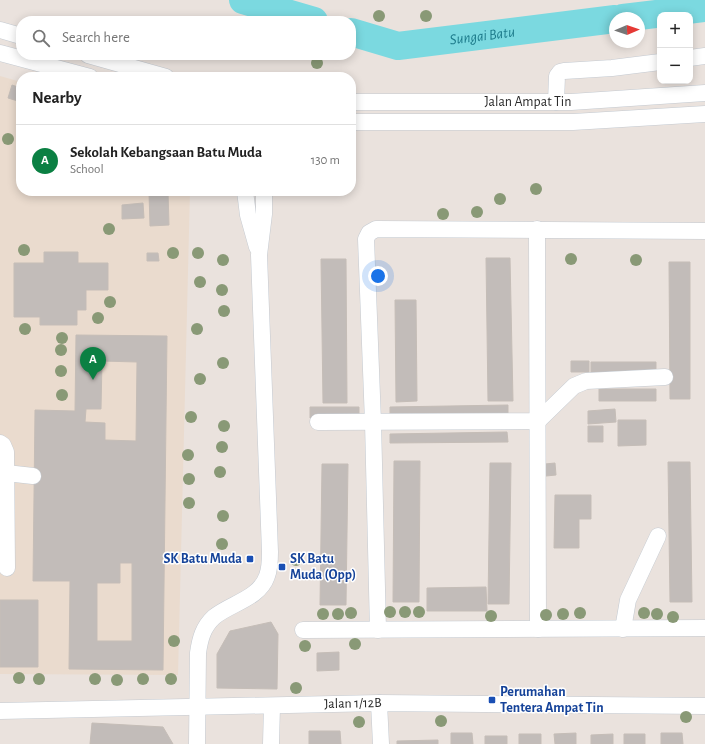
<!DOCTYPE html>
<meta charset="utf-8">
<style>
:root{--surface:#fff;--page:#f2f2f2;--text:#222;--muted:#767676;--line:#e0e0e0;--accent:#0b8043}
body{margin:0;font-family:"Alegreya Sans",sans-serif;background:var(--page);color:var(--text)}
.controls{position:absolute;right:12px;top:12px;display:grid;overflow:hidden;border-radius:8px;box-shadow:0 2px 10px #0003}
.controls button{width:36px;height:36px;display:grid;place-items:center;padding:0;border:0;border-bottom:1px solid var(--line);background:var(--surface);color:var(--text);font:20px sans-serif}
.compass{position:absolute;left:609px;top:12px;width:36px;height:36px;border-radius:50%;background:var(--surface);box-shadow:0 2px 10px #0003;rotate:88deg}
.you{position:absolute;left:378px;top:276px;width:14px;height:14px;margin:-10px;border:3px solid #fff;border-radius:50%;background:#1a73e8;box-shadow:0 0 0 6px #1a73e833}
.badge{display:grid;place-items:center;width:26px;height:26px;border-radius:50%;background:var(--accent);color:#fff;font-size:13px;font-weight:700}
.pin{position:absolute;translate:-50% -33px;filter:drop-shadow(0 1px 2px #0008)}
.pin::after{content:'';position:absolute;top:21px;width:14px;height:12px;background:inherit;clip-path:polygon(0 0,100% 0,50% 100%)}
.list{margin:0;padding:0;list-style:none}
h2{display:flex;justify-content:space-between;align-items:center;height:52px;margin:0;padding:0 16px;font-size:17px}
h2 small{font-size:13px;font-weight:400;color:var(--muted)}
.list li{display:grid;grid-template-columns:26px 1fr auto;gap:12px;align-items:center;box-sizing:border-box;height:72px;padding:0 16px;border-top:1px solid var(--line)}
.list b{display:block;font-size:15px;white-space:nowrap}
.list p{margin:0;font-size:13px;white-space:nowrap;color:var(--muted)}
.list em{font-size:13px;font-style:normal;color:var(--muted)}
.icon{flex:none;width:22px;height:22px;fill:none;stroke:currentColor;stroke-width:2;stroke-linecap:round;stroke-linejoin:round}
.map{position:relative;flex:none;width:705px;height:744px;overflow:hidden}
.search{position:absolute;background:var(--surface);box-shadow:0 2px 10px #0003;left:16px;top:16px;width:340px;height:44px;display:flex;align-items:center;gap:10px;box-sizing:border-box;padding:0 14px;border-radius:16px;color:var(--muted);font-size:15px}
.panel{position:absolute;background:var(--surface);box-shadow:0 2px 10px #0003;left:16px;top:72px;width:340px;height:124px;border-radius:16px}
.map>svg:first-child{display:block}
.education{fill:#eadbce}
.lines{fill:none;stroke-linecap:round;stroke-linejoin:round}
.river{stroke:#7bd9e0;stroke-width:28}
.building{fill:#c2bcb9;stroke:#c5bdb7;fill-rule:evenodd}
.minor-casing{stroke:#c4cad1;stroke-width:17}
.minor{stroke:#fff;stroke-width:16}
.tree{fill:#899976}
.transit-dot{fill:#1a4fb4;stroke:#fff;stroke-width:1.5}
.labels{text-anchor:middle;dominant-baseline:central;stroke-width:3;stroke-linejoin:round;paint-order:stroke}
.street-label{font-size:14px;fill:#292929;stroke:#fff}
.transit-label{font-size:14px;font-weight:bold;fill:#164399;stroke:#fff;text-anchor:start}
.water-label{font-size:15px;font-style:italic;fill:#1c7a8a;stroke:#fff}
</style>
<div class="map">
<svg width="705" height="744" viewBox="0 0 705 744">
<rect width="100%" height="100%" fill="#eae2dd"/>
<path class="education" d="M0,76L21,82V191H190L178,675L0,674Z"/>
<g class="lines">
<g class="river">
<path d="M243,0L314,21"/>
<path d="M623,18L705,8"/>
<path id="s1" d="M351,32L398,46L615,19"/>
</g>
</g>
<path class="building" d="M12,85L21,88V102L8,98Z
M149,192H168L169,225L150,226Z
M143,203L144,218L122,219V205Z
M44,252H78V263H108V290H86V310H77V325H40V317H14V263H44Z
M147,253H158L159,261H147Z
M486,258H510L513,401H488Z
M321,259H346L347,403H323Z
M669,262H690V399H670Z
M395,300H416L417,401L396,402Z
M76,335L167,336L163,670L69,669L70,581H33L35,410L75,411ZM102,361L137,362L136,441L105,440V423L85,422L86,409H101ZM120,563H132V641H97V583H120Z
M571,361H589V372H571Z
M591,362H656V374H591Z
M599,389H656V401H599Z
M508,405V415L390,416V407Z
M310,407H359V418H310Z
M615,409L616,422L588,424V411Z
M618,420H646V445L618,446Z
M588,426H603V442H588Z
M507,432L508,442L390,443V434Z
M394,461H420L419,602H393Z
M668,462H690L692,602H670Z
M490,463H511L509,604H488Z
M555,463L556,475L546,476L545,464Z
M322,464H348L346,605H320Z
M555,495H591V519H579V548H554Z
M486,587L487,611H427V588Z
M0,600H38V667H0Z
M271,622L278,634L277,689L217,688V654L230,631Z
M339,652V670L317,671V653Z
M92,723L163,727L173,744H90Z
M309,731H340L341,744H309Z
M451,733H472L473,744H451Z
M576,733V744H555L554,734Z
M661,733H682L683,744H661Z
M519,734H541V744H519Z
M613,734V744H591V735Z
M624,734H645V744H624Z
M485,736H507V744H485Z
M438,740V744H397V741Z"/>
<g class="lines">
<defs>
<g id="minor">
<path d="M0,30L21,36"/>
<path d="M0,53L90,77"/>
<path d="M88,55L166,77"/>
<path d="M690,58L705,56"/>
<path id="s2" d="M351,102H571L705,93"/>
<path d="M556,102L557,76L560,72L564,71L612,68L660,62"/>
<path d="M351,122H573L705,114"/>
<path d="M245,191L248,215L257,247"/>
<path d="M537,229L538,629"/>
<path d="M318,422L538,421L574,386L586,381L665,377"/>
<path d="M0,443L3,445L6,452L7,568"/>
<path d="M6,473L33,476"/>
<path d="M623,629L628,600L658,536"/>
<path d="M303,630L705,628"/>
<path d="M378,630L373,422L366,239L369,233L376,229L705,231"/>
<path d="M379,703L381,744"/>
<path id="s3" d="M0,711L379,703L705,706"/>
<path d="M197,744L198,653C200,639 203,627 214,617C231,603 259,599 267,576C270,568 270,560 270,552L259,255L264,214V191"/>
<path d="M271,744L272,706"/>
</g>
</defs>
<use href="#minor" class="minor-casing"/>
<use href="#minor" class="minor"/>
</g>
<g class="tree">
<circle cx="379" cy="16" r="6"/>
<circle cx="426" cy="16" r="6"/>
<circle cx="317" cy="63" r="6"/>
<circle cx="8" cy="139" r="6"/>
<circle cx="536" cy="189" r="6"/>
<circle cx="500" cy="199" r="6"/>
<circle cx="477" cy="212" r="6"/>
<circle cx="443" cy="214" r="6"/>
<circle cx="109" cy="229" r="6"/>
<circle cx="24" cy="250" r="6"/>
<circle cx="173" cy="253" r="6"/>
<circle cx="198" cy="253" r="6"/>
<circle cx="571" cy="259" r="6"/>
<circle cx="223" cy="260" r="6"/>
<circle cx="636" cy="260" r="6"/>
<circle cx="200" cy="282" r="6"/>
<circle cx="222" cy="290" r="6"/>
<circle cx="110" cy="302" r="6"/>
<circle cx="224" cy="311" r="6"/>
<circle cx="98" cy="318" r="6"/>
<circle cx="25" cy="329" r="6"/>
<circle cx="197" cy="329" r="6"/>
<circle cx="62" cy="338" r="6"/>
<circle cx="61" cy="350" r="6"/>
<circle cx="223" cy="363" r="6"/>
<circle cx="61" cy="371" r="6"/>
<circle cx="200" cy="379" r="6"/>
<circle cx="62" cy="395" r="6"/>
<circle cx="191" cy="417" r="6"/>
<circle cx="224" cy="426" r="6"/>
<circle cx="222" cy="447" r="6"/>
<circle cx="188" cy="455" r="6"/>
<circle cx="220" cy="472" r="6"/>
<circle cx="189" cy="479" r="6"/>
<circle cx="189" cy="503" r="6"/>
<circle cx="223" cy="516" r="6"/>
<circle cx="222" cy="544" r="6"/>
<circle cx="296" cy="560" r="6"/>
<circle cx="390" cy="612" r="6"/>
<circle cx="405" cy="612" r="6"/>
<circle cx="419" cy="612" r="6"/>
<circle cx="351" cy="613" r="6"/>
<circle cx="580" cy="613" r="6"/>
<circle cx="644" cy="613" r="6"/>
<circle cx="323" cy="614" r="6"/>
<circle cx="338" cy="614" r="6"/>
<circle cx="563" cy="614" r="6"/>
<circle cx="657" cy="614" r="6"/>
<circle cx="546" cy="615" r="6"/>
<circle cx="491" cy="616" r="6"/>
<circle cx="673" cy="617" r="6"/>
<circle cx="174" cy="641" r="6"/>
<circle cx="355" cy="644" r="6"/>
<circle cx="305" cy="646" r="6"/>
<circle cx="19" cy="678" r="6"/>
<circle cx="39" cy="679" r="6"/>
<circle cx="95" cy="679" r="6"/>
<circle cx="143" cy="679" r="6"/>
<circle cx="171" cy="679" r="6"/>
<circle cx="117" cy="680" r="6"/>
<circle cx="296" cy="688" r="6"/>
<circle cx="686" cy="717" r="6"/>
<circle cx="441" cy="721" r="6"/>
<circle cx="359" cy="722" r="6"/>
</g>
<g class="transit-dot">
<rect x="246" y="555" width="8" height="8" rx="2"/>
<rect x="278" y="563" width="8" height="8" rx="2"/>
<rect x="488" y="696" width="8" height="8" rx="2"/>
</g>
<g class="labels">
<g class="street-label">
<text stroke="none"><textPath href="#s2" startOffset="177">Jalan Ampat Tin</textPath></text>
<text stroke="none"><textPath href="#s3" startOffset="353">Jalan 1/12B</textPath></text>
</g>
<g class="transit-label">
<text x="242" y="559" text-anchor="end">SK Batu Muda</text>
<text x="290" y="559">SK Batu<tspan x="290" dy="16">Muda (Opp)</tspan></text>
<text x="500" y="692">Perumahan<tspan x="500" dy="16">Tentera Ampat Tin</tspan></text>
</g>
<g class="water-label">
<text stroke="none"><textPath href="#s1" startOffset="134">Sungai Batu</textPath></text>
</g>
</g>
</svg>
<div class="controls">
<button>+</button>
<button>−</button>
</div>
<svg class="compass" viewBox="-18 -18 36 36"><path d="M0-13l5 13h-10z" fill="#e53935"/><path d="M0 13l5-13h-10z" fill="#767676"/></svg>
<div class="you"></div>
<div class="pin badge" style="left:93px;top:380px">A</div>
<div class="search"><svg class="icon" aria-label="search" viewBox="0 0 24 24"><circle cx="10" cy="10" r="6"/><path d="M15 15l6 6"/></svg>Search here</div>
<section class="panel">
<h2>Nearby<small></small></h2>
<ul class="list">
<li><span class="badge">A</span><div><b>Sekolah Kebangsaan Batu Muda</b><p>School</p></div><em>130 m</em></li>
</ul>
</section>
</div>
